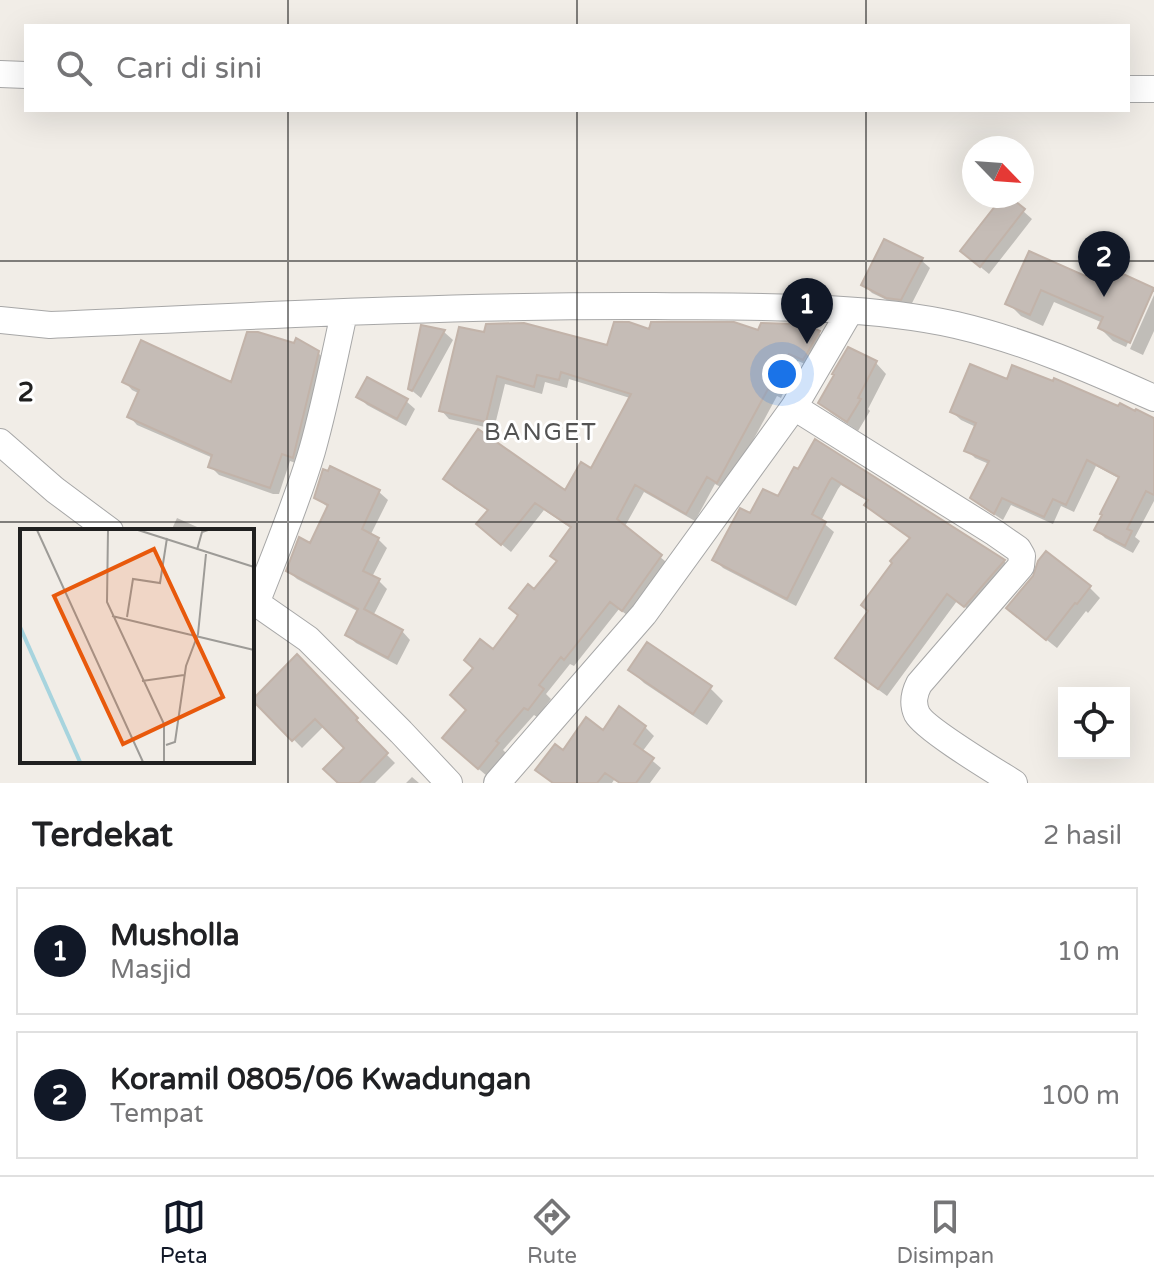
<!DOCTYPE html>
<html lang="id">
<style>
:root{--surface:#fff;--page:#f2f2f2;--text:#202124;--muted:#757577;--line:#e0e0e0;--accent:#111827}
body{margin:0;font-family:"Varela Round",sans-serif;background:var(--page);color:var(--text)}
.controls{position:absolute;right:24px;bottom:24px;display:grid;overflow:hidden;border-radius:0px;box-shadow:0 8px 32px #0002}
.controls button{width:72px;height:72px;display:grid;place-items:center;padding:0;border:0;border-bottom:2px solid var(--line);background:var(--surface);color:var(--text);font:40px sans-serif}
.compass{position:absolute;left:962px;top:136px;width:72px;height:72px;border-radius:50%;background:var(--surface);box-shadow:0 8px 32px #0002;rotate:115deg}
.you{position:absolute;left:782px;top:374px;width:28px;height:28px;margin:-20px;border:6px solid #fff;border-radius:50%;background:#1a73e8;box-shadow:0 0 0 12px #1a73e833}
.badge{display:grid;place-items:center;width:52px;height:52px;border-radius:50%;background:var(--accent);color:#fff;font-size:26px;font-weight:700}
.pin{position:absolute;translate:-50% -66px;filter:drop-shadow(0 2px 4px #0008)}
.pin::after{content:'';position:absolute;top:42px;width:28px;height:24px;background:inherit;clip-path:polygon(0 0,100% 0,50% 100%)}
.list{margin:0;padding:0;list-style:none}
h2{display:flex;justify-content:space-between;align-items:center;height:104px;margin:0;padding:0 32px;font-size:34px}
h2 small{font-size:26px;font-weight:400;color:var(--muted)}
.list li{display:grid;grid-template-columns:52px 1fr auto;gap:24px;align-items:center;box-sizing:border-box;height:128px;margin:0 16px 16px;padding:0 16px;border:2px solid var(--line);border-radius:0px}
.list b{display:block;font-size:30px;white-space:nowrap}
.list p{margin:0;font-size:26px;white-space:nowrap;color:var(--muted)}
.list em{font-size:26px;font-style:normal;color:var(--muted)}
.icon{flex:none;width:44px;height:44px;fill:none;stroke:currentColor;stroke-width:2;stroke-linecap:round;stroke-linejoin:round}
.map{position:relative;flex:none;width:1154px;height:783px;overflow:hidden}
.search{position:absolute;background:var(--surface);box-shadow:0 8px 32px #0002;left:24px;right:24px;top:24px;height:88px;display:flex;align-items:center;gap:20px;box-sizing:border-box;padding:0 28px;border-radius:0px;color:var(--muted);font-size:30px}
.sheet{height:392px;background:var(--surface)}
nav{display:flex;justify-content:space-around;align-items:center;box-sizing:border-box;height:112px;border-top:2px solid var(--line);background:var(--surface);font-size:22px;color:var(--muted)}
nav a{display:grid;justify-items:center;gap:4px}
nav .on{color:var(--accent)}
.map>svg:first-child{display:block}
.shadow{fill:#0003}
.building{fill:#c5bcb6;stroke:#c2b3a9;stroke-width:2}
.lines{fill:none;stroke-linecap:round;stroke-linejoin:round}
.minor-casing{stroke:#a7a7a7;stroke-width:28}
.minor{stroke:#fff;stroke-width:26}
.grid{fill:none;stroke:#202020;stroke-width:2;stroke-opacity:0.55}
.labels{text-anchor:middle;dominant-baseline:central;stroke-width:6;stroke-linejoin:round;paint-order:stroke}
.quarter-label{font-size:24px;letter-spacing:2px;fill:#535353;stroke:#fff}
.inset-river{fill:none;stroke:#a7d4de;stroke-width:4}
.inset-road{fill:none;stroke:#9d9b97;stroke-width:2}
.view{fill:#e8590c;fill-opacity:0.15;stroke:#e8590c;stroke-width:4}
.inset-edge{fill:none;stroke:#202020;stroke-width:4}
.grid-label{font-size:26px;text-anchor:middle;font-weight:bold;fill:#202020;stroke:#fff;stroke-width:6;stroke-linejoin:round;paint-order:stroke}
</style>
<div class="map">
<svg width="1154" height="783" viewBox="0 0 1154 783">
<rect width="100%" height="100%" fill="#f1ede7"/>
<path class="shadow" d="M1006,196L1032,219L989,274L971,259Z
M1030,254L1102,286L1109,270L1154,290V292H1151L1126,347L1113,341L1100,328L1103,323L1054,302L1043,326L1021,316L1008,303Z
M921,260L930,268L910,307L897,305L872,293L863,284Z
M1154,295V331L1143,355L1130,349Z
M423,328L444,332L453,340L421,398L410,389Z
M460,329L608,348L651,331L819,333L827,341L812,367L798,361L781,398L777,396L726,490L715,484L695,521L644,492L624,528L670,565L631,618L619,609L574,666L570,664L546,694L551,699L537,717L534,715L503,750L506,753L487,776L453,747L493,652L535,592L559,562L572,529L544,510L511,552L487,532L489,511L454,488L446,479L566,493L592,470L630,398L569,379L567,388L545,382L542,394L505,384L494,429L449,419L441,410Z
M318,353L327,361L301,465L290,461L279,494H273L219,475L210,466L213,458L137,425L129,416L140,394L132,390L124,381L232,385Z
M876,363L886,374L868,409L870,411L858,431L831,413L821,403Z
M1008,382L1119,408L1154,420V501L1135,537L1140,541L1133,553L1105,538L1097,530L1120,479L1096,466L1074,512L1061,506L1053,524L1011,505L1003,520L981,506L972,498L989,464L975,458L967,450L976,427L961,420L952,412Z
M359,397L406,401L415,409L406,426L367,405Z
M815,442L1004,561L1012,570L974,614L957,601L887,696L846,666L837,658L870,612L912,539L875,513L867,505L869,502L841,485L838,489L821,521L834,532L796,606L723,568L715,560L751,516L779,499L799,471Z
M379,492L388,500L370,536L378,539L387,548L372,577L379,581L387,589L373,616L402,631L410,640L397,665L356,643L347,635L359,612L297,579L288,571L311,545L329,508L316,498Z
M177,518L206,531H171Z
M1090,588L1100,598L1088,613L1086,611L1057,648L1019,618Z
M297,657L365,728L362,730L395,763L375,783H341L346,748L324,726L302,748L255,700Z
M631,670L710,688L723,701L707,725L644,683Z
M645,727L654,736L642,752L661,768L650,783H619L614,780L612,783H553L563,753L604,732Z
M412,777L419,783H406Z"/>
<path class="building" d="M1003,196H1009L1025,209L980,267L960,251Z
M884,239L923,258L901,300L886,298L861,285Z
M1029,251L1101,283L1108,267L1154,288L1130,343L1098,328L1103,317L1041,290L1030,315L1005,304Z
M614,322H629L649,329L651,322H734L758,330L761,323L793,324L803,328L805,324L820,331L803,360L789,354L773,391L768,389L717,483L707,477L686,514L635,485L617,519L662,555L622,611L610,602L564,660L561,657L539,685L544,689L528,710L524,708L496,741L499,743L478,769L442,738L466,710L450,695L473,668L464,660L480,639L493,649L515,620L518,615L509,608L528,584L534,589L557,561L550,556L571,527L535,503L501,545L476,524L488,510L443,479L478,429L565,490L581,462L591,468L631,394L561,372L559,380L537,375L534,387L497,376L486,422L439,411L459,327L484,332L486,324L524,323L607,345Z
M421,325L445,330L412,391L408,389Z
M247,332H258L294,343L296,338L319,351L293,458L282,454L270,488L208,467L212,455L127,417L139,390L122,382L141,340L231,382Z
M848,347L877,361L858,398L861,399L847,422L818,403L834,375L832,374Z
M970,364L1007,379L1012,365L1053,381L1054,378L1118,406L1120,403L1135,411L1136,409L1154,418V495L1146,491L1127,529L1132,531L1125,546L1094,530L1102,515L1100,514L1119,477L1087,460L1066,505L1053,499L1044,517L1002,498L994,514L970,498L989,461L964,451L976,423L950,412Z
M367,377L408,399L397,419L356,397Z
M815,439L1005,560L964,607L947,594L878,689L835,658L868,611L861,605L892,563L890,561L910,538L864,505L868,500L832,478L830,480L812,514L826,522L787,599L712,560L740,508L750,513L763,489L778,496L794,467L798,469Z
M330,466L380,490L362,529L379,538L363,571L380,579L364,609L403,630L388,658L345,635L358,609L286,571L299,537L310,543L328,505L314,498L323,469L328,471Z
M1046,551L1091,586L1077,604L1075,603L1046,640L1006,608L1033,576L1038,561Z
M647,642L712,686L693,714L628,670Z
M297,654L358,718L356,720L388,753L359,783H338L323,769L344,748L315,719L292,741L252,700Z
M619,706L646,726L634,744L654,758L636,783H620L605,773L597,783H553L535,770L555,744L563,750L586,717L603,730Z"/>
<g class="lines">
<defs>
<path id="minor" d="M0,74L26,75
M1128,89H1154
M0,320L50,325C251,316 453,305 654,306C751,307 861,304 956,325C1025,341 1089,369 1154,398
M794,407L995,533L1018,549L1022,556L1021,566L919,684C914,694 912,703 917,714C925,729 995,771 1014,783
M0,442L55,490L110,531
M252,600L308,639L401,732L449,783
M257,601C276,552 297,502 312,451C325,405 334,359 344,313
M497,783L644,614L794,407L850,311"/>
</defs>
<use href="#minor" class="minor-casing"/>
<use href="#minor" class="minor"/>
</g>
<path class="grid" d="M288,0V26M577,0V26M866,0V26M288,110V783M577,110V783M866,110V783M0,261H1154M0,522H1154"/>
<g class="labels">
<g class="quarter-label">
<text x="541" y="432">BANGET</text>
</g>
</g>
<g transform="translate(20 529)">
<rect width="234" height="234" fill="#f1ede7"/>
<path class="inset-river" d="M0,98L60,233"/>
<path class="inset-road" d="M17,1L123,233M88,1L87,73L144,195V233M118,1L234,38M177,21L182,3L188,1M92,87L234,121M107,88L113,50L140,54L147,9M122,152L164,146M146,216L155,213L166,137L178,105L186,25"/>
<path class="view" d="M134,20L203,168L103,215L34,67Z"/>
<rect width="234" height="234" class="inset-edge"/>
</g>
<g class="grid-label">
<text x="26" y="401">2</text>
</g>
</svg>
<div class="controls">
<button><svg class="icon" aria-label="locate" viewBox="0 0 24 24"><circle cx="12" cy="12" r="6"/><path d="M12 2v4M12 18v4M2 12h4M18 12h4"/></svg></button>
</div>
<svg class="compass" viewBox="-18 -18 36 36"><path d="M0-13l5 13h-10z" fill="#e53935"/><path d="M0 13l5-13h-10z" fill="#757577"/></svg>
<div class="you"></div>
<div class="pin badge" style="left:807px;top:344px">1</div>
<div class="pin badge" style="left:1104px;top:297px">2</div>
<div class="search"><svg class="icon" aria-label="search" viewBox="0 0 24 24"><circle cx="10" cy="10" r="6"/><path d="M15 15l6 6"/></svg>Cari di sini</div>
</div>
<section class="sheet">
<h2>Terdekat<small>2 hasil</small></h2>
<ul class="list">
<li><span class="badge">1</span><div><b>Musholla</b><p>Masjid</p></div><em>10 m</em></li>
<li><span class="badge">2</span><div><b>Koramil 0805/06 Kwadungan</b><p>Tempat</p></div><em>100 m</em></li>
</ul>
</section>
<nav>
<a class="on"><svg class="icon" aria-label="map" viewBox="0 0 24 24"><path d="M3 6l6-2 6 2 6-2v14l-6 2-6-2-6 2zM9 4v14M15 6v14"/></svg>Peta</a>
<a><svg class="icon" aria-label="directions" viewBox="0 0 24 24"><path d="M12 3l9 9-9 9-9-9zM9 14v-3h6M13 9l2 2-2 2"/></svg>Rute</a>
<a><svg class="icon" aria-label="saved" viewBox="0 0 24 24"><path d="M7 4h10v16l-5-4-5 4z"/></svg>Disimpan</a>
</nav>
